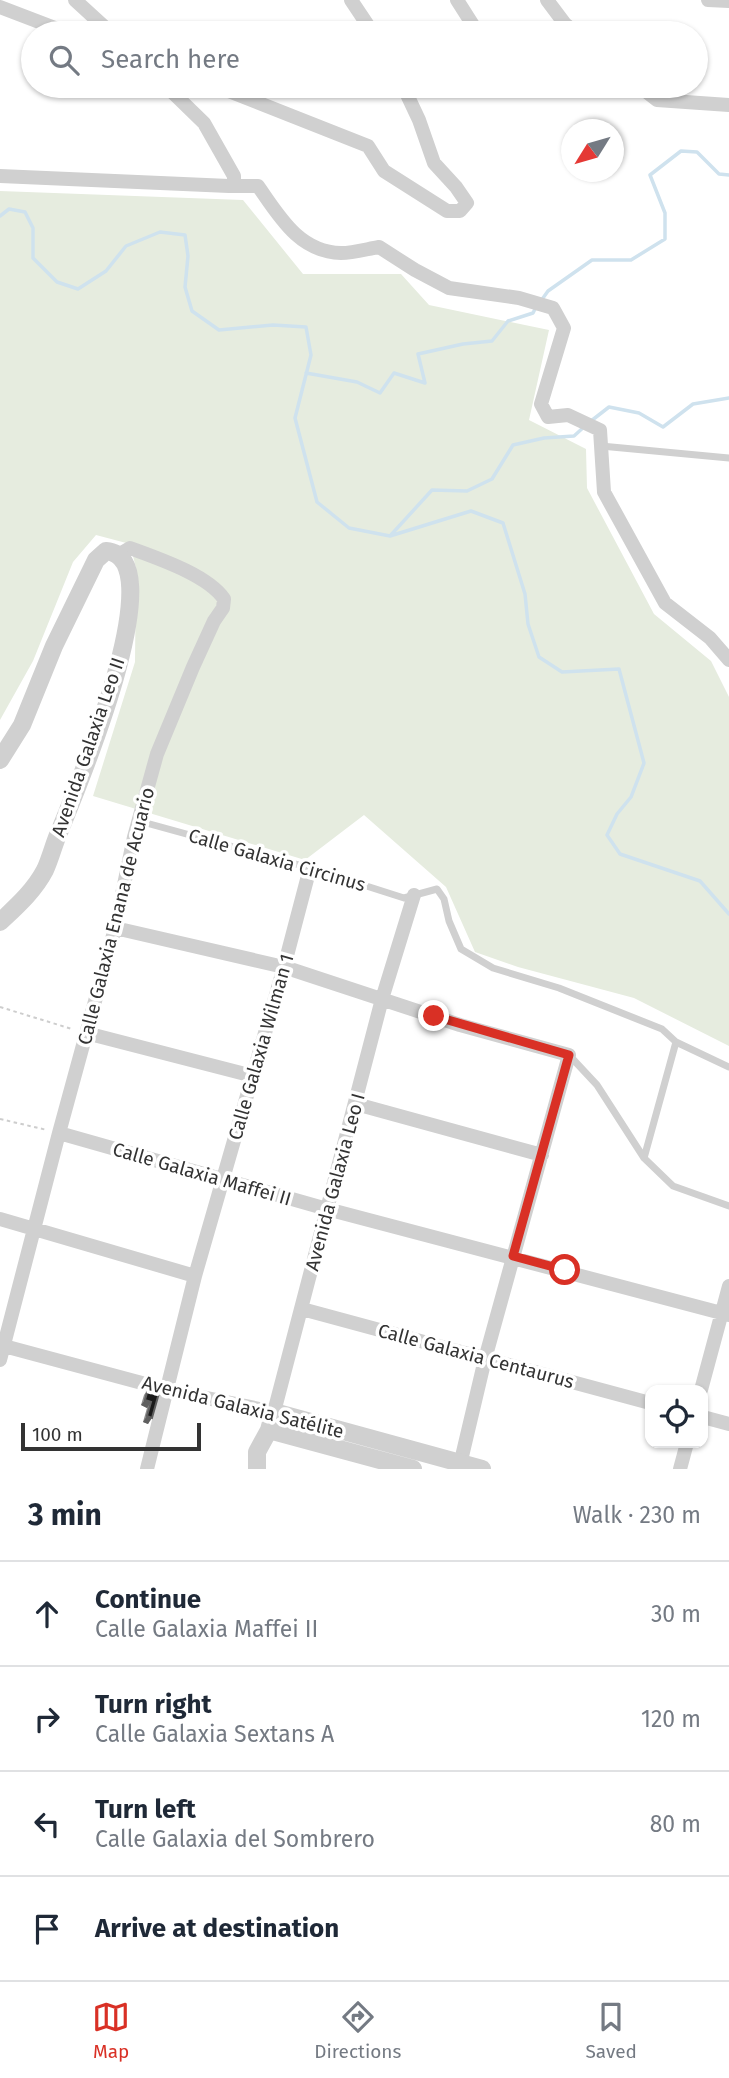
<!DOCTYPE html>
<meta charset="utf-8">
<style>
:root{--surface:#fff;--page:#f2f2f3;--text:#1f2937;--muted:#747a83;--line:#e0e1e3;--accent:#d93025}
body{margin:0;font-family:"Fira Sans",sans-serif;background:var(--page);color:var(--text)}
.controls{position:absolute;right:21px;bottom:21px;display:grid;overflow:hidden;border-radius:14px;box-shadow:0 2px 5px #0004}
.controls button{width:63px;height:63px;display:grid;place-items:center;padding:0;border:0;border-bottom:2px solid var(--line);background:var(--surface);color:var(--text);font:35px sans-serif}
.compass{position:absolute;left:561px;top:119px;width:63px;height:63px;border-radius:50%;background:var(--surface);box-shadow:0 2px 5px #0004;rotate:233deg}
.scale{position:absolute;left:21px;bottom:18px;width:180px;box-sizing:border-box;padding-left:7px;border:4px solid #333;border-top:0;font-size:19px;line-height:24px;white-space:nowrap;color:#333;-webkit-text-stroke:5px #fff;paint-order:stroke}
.stop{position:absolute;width:21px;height:21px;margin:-16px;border:5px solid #d93025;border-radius:50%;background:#fff}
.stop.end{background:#d93025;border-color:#fff;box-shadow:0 2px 7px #0008}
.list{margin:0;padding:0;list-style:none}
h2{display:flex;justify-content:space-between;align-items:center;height:91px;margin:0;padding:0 28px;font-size:30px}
h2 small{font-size:23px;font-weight:400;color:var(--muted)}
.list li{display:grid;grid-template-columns:46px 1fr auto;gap:21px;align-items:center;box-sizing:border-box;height:105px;padding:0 28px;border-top:2px solid var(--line)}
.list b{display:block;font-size:26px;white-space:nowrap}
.list p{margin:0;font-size:23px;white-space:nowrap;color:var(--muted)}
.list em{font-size:23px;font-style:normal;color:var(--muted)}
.icon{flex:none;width:38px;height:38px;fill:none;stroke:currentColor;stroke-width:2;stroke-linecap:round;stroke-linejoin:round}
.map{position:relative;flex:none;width:729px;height:1469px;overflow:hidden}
.search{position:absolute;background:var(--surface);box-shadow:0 2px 5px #0004;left:21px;right:21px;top:21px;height:77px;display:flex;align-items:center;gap:18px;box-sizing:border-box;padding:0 24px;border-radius:38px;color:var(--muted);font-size:26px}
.sheet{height:511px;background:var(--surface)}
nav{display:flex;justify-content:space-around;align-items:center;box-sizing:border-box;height:98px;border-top:2px solid var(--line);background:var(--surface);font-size:19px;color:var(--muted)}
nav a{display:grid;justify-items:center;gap:4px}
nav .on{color:var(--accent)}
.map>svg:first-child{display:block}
.green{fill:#e6ecdf}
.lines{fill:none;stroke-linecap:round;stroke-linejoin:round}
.stream{stroke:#cfe2ee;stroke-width:3.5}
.path{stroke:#cdcdcd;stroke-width:2;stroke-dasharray:3.5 3.5;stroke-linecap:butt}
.service{stroke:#d0d0d0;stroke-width:7}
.minor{stroke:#d0d0d0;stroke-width:14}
.tertiary{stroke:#d0d0d0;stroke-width:18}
.wall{fill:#8c8c8c}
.shaded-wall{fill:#5f5f5f}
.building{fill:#1a1a1a;stroke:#5f5f5f;stroke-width:2}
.route{stroke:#d93025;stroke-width:9}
.labels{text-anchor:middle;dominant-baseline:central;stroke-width:7;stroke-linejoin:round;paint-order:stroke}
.street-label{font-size:19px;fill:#333;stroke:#fff}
</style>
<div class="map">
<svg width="729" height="1469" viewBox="0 0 729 1469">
<rect width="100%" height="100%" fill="#fff"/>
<path class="green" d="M0,191L243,200L303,274H401L429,305L549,330L529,420L586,449L587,488L654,614L711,661L729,697V1046L634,998L518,967L475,952L446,887L364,815L305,860L93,796L135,662L136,568L130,544L96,535L73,562L33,661L0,720Z"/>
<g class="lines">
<path class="stream" d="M0,216L9,209L25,212L33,228V258L57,282L78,289L106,271L126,246L160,232L185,235L188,256L185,287L192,311L219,330L273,325L306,327L311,355L295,418L317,502L349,528L390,536L471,511L503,523L525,594L528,624L539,657L562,672L619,669L644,763L631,797L617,814L607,835L620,854L700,881L729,914
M543,298L548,291L592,260H631L665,239V213L650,175L681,151L697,152L719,174L729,175
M306,373L357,382L380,393L394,373L425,383L418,354L463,344L492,341L508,321L533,313L535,309
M591,421L609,407L639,413L663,427L693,404L729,398
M390,536L432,490L467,491L492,479L513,445L544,438L574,436L585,426"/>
<path class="path" d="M0,1007L72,1029
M0,1119L47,1130"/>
<path class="service" d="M601,446L729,458
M139,821L310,868L404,898L437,889L444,899L449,921L461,949L493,968L559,988L662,1029L676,1042L729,1067
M569,1055L597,1085L644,1158L673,1186L729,1206
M644,1158L676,1042"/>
<path class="minor" d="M75,0L111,33
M351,0L373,33
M457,0L478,33
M547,0L565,24L576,33
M708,0L729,1
M0,7L68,33
M166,86L204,123L234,176V182L229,186
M216,86L368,146L384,171L447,211H460L467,203L456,187L434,163L419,120L403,86
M639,86L657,100L729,105
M0,176L229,186H258C279,216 299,252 341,253C353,253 367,249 379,247L415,270L449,288L519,298L553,308L564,328L541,404L548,417L568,415L600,430L604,492L665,603L710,638L729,660
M115,928L284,967L460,1025L569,1055L485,1359L459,1469
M86,1033L253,1076
M356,1104L542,1155
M59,1133L327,1209L729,1315
M0,1219L195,1276
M302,1309L650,1403
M4,1346L168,1390L274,1412L382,999L414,895
M0,1360L59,1133L115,928L134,837L157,754L193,667L214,621L223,608L224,599C208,575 157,558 130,548L118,555
M701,1390L729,1286
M703,1417L729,1424
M147,1469L195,1276L284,967L310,868
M680,1469L687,1443"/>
<path class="tertiary" d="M0,760L22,725L54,646L96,560L106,551C176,556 74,795 60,830C54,843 51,857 45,870C34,891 17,906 0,922
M269,1430L413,1469
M257,1469V1452L269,1430L274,1412L482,1469"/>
</g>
<path class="wall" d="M148,1389L159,1393L148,1424L143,1422L147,1408L141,1405L144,1395Z"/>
<path class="shaded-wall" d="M145,1400L151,1402L147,1408L141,1405Z
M147,1416L152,1418L148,1424L143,1422Z"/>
<path class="building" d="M148,1389L159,1393L152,1418L147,1416L151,1402L145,1400Z"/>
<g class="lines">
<path class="route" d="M434,1016L569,1055L513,1256L565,1270"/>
</g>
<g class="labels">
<g class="street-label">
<text transform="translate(88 747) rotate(-71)">Avenida Galaxia Leo II</text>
<text transform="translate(277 860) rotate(16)">Calle Galaxia Circinus</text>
<text transform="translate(116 916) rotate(-76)">Calle Galaxia Enana de Acuario</text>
<text transform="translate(261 1047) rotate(-74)">Calle Galaxia Wilman 1</text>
<text transform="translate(202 1174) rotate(16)">Calle Galaxia Maffei II</text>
<text transform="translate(335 1182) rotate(-75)">Avenida Galaxia Leo I</text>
<text transform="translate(476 1356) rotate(15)">Calle Galaxia Centaurus</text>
<text transform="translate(243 1407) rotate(14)">Avenida Galaxia Satélite</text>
</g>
</g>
</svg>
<div class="controls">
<button><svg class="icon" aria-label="locate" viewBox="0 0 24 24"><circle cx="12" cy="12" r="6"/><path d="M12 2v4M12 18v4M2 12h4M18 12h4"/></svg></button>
</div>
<svg class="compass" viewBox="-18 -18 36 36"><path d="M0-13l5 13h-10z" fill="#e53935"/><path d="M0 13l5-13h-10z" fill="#747a83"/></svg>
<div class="scale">100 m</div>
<div class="stop" style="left:565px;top:1270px"></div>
<div class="stop end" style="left:434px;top:1016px"></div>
<div class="search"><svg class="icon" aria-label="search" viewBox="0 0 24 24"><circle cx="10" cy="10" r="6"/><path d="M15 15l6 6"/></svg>Search here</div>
</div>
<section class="sheet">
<h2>3 min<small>Walk · 230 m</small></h2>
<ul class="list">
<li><svg class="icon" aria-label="ahead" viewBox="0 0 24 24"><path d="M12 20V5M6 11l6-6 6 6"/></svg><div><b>Continue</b><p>Calle Galaxia Maffei II</p></div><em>30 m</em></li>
<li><svg class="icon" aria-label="right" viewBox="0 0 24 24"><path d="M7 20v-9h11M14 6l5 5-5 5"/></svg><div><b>Turn right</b><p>Calle Galaxia Sextans A</p></div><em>120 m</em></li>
<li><svg class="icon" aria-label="left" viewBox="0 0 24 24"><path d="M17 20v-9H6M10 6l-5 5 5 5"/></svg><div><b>Turn left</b><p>Calle Galaxia del Sombrero</p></div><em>80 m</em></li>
<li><svg class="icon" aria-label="arrive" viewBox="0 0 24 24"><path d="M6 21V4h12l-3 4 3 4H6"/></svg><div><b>Arrive at destination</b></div></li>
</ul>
</section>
<nav>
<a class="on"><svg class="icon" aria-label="map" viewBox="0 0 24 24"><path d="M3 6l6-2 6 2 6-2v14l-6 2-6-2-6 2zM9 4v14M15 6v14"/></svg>Map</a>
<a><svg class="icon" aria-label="directions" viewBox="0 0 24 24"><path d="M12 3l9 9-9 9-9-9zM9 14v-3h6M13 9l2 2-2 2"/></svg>Directions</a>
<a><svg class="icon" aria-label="saved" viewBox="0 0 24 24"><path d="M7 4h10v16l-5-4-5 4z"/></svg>Saved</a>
</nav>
